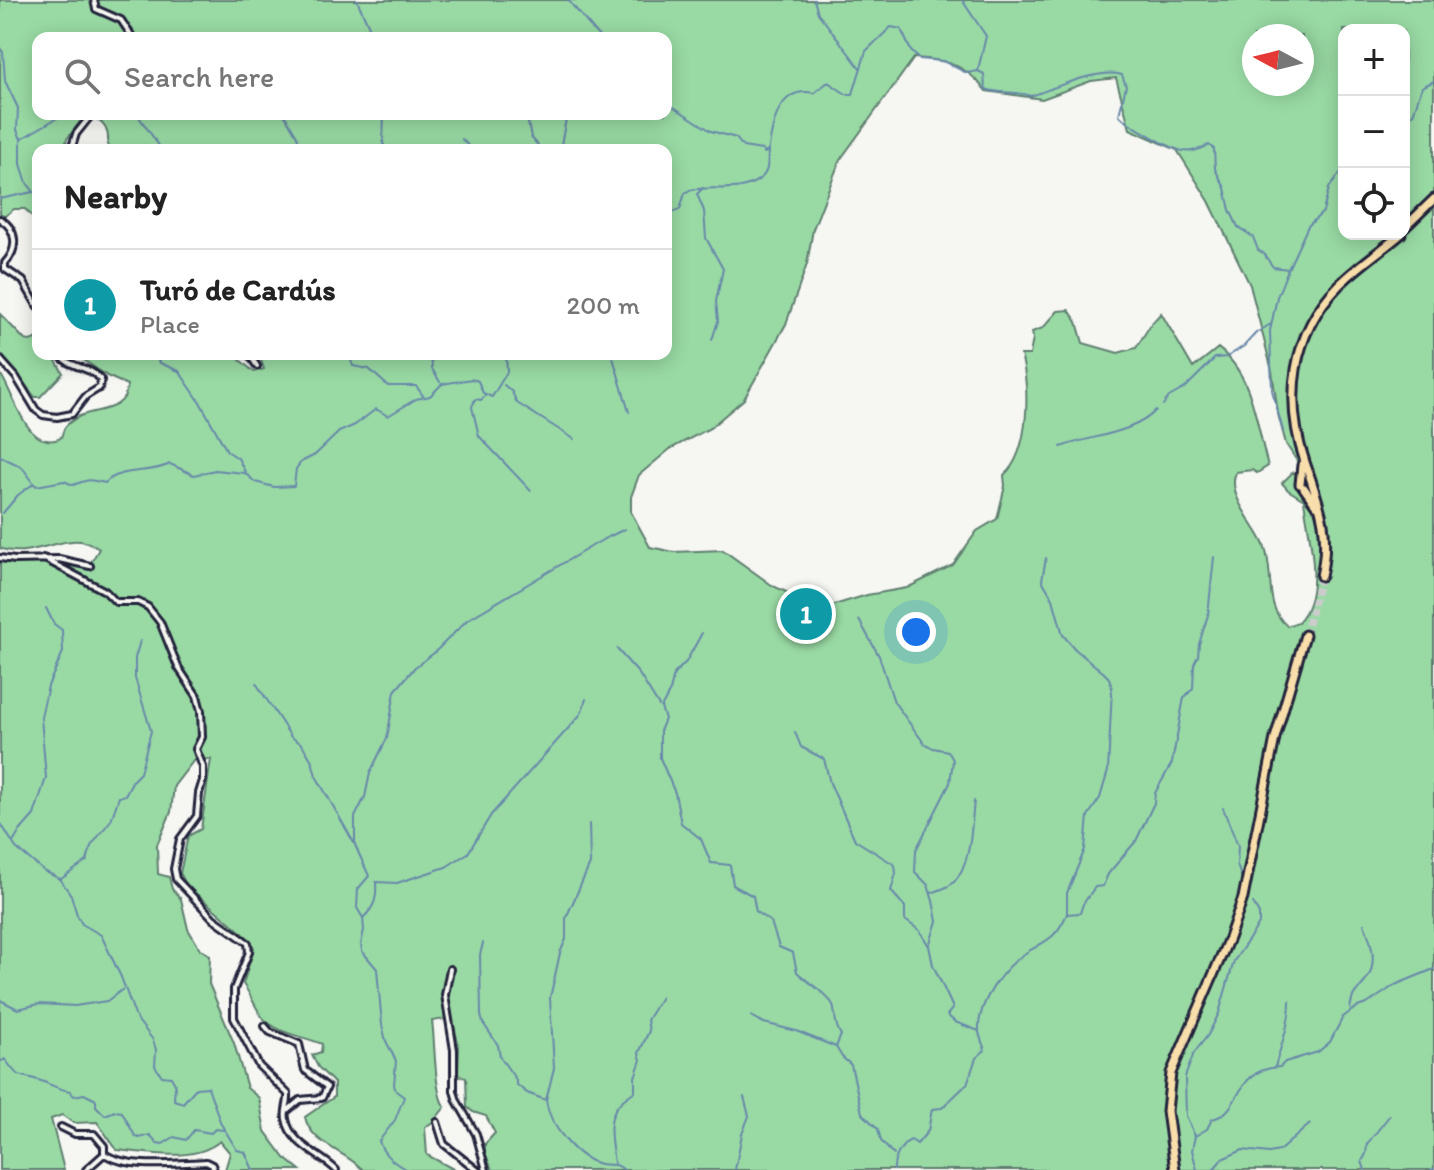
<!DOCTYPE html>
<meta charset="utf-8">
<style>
:root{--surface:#fff;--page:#f2f2f2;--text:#222;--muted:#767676;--line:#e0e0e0;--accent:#22223b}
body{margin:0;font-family:Itim,sans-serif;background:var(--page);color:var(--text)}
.controls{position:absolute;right:24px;top:24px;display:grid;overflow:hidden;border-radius:16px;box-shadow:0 4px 20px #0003}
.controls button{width:72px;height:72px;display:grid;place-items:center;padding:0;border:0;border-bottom:2px solid var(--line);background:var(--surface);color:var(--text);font:40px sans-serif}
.compass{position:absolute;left:1242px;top:24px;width:72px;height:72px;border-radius:50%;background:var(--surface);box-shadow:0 4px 20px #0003;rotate:277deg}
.you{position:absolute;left:916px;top:632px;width:28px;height:28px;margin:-20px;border:6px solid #fff;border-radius:50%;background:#1a73e8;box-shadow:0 0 0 12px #1a73e833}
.badge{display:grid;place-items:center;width:52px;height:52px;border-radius:50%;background:var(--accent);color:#fff;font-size:26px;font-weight:700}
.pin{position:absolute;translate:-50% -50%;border:4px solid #fff;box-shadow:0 2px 8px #0006}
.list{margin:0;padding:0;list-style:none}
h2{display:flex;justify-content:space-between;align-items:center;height:104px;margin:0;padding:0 32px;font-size:34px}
h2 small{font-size:26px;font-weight:400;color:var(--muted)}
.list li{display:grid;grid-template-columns:52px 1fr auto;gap:24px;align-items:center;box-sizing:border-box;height:112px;padding:0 32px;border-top:2px solid var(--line)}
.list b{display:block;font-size:30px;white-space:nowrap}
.list p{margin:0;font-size:26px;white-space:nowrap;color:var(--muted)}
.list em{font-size:26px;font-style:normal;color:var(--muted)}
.icon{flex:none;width:44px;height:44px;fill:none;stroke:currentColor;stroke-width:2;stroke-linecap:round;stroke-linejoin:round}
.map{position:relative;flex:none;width:1434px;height:1170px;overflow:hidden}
.search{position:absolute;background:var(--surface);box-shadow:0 4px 20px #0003;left:32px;top:32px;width:640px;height:88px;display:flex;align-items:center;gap:20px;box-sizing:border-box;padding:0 28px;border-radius:16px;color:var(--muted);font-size:30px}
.panel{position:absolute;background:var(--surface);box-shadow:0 4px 20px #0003;left:32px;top:144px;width:640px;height:216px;border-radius:16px}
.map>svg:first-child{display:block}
.green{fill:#99daa4;stroke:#5e7e70;stroke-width:2;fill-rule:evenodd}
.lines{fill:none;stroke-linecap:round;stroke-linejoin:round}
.stream{stroke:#6788aa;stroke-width:2}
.primary-tunnel{stroke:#cccccd;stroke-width:7;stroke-dasharray:7 3.5;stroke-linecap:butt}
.minor-casing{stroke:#22223b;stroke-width:10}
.primary-casing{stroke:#22223b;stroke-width:13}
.minor{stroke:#f6f6f2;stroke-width:4}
.primary{stroke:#f8deab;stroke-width:7}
</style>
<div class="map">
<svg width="1434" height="1170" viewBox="0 0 1434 1170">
<rect width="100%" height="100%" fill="#f6f6f2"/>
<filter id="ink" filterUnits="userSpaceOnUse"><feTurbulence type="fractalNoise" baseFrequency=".0125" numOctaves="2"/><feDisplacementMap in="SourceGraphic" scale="16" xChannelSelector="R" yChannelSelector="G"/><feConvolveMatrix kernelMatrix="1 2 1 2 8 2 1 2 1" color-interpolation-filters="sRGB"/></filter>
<g filter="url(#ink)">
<path class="green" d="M0,0H1434V1170H492L485,1153V1144L495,1133L486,1116L473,1112L467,1107L466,1078L458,1075L459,1047L452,1018L432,1021C435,1039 434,1096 445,1107L433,1122L425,1127L427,1155L455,1170H363C345,1150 311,1145 305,1117L334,1097V1083L318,1067L312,1055L321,1052L322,1044C303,1036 278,1034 263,1018C256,1009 251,995 243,984L254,948L247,937L187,886L180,873L188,836L201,829L211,759L194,760L174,786L171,812L157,845L158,874L169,877L172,889L181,899L188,929L200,949L210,955L209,984L234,1043L247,1088L259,1098L265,1131L285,1158L300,1170H225L230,1153L220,1141C193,1163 150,1153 117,1150L97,1122L74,1123L62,1115L51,1119L64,1170H0V558L11,562L63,563L87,569L99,549C72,525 34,562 0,548V373C11,390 21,425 37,436C42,440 50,441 55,440C64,439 61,433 65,427C69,422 76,418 80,416C98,408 127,412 127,385L107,376L75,354H233L254,372L264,369L259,354H666V150H107C111,131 105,122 88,114H666V38H38V114H86L67,139L64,150H38V231L32,216L25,209H14L5,216H0ZM1344,30H1404V234H1344ZM1254,36H1302V84H1254ZM914,58C948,60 965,64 986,91L1042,99L1091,81L1116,78L1130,129L1177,150L1209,201L1250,285L1272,371L1278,414L1286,444L1297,461L1298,476L1293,472L1282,483L1288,490L1304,500C1308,536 1326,592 1298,622L1287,626C1263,606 1275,572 1264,545C1255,524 1226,495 1236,472L1252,470L1257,473L1268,466C1256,425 1254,375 1218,348L1193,368L1161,313L1151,324L1136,348L1118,353L1083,343L1077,322L1069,310L1058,311L1043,328L1032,332L1033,338L1030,355H1021C1030,386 1030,452 1004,475L1005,486L997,519L977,531L953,565L907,588L867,595L831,606L810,603L773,586L723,550L674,552L650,547L631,512V497L639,475L670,449L710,428L744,399L786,324L807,264L813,229L840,160Z
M0,314L25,340L30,341L38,338V354H52L63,373L40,397H35L0,353Z"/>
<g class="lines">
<path class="stream" d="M357,0L374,38
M568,0L600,38
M814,0L818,13L860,68
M962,0L986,36L978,70
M0,48L3,52L5,81L18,108L17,130L21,139V164L27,183L38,197
M666,102L711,131L736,138L743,147L762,150L764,153L768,151
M137,114L162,150
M284,114L297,136L301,150
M384,114L383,143L386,150
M526,114L531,137L542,150
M1404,119L1413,114L1422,87L1434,81
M21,139L64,114
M462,139L472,150
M560,150L566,119
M703,188L697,194L704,211L706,238L723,269L716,301L718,321L712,340
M0,199L33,192
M666,210L671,213L680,209L685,193L690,190C713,185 744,195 763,176C769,170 767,161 768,153C772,126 778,85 814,93L828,82L846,94H853L866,51L891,27L901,29L911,51L919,59L943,61L967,73L978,71L984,74L985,89C1001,95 1015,90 1031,96C1055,88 1098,68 1122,75L1126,86L1119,115C1128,124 1171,149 1183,151C1192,153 1201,149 1209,145L1214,149L1215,169L1225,188L1230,210L1238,227L1253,237L1258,250L1263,253L1273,267L1288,269L1308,226L1323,212L1329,188L1344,168
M152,354L160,363L179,371L200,402L227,451L238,458L246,474L255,482L274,487L294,486L296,469L301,462L315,455L339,432L355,425L376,409L388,416L416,399L430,396L442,384L472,379L478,381L483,393L492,397L507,372L506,354
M349,354L353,366L369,369L388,386H416L424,397
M431,354L432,369L440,382
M612,354L629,412
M504,385L512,392L517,403L574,439
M486,395L481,400L475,399L472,407L479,436L531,491
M1163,405L1169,397L1185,388L1215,358L1227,357L1244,346L1256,333L1271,324
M1283,431L1272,390L1270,331L1277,297L1288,269
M1061,447C1089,436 1135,434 1156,410
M0,456L22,467L36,486L64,481L73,485C91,479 86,479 105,483C122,466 149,475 170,464L194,475L215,470L244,473
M3,513L18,495L33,484
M1046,558L1042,580L1053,599L1063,635L1075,649L1104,673L1109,678L1112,688L1108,771L1100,798L1088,816L1085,849L1067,893V914
M859,620L879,656L894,702L924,743L933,748L948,751L953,760L950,783L916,850L915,872L928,885L933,901L937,921L929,946L933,965L953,1008L947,1015L955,1022L979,1031
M702,633L686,662L674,674L670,691L661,708L665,719L660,731V758L675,793L681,823L701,839L711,863L730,865L733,885L753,896L756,912L771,922L779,947L793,953L797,972C809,983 822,990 832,1003C836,1009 833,1023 841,1035L836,1047L842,1057L851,1065L862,1113L878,1129L881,1141L894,1155
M617,649L639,674L659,706
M256,683L291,737L302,744L312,761L316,776L354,843
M795,732L801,747L824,759L830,783L855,840L895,865L896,873L891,891L905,907V920L919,930L929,946
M1223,808L1238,846L1237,865L1243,882
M0,822L16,848L44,871L60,879L71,895L77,915L82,924L101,935L121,977L136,1018L153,1040L156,1050L155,1066L162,1076L171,1077L175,1084L174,1100L183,1103L196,1088L208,1087L221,1124L237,1150L245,1152L253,1170
M14,841L20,831L34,815L46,778L41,717L48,686L63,652L62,630L54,624L46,608
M61,879L87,861L91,846L111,820L119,797L125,795L133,780L140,773L151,731L135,678V658L140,641
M931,893C939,890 948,888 954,882C972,862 971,826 974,801
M363,918C375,907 377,898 376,882L397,883L446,867L468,853L491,815L581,714L586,699
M483,943L480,955L481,1015L483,1023L498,1045L500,1057L516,1080V1084L527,1093L546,1100C549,1125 576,1159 601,1164C611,1166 615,1162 624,1170
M0,1000L18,1009L39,1004L75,1006L107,1001L123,989
M1350,1009C1353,991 1355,994 1365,982C1379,965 1372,942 1364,924
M751,1016L764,1023L796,1031L836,1047
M0,1062L5,1059C20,1080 16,1073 38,1080C49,1083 56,1089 70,1091L74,1096L84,1094L96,1100V1106L105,1115L115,1111L122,1112L135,1136L139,1138L150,1135L157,1143L163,1144L174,1137L186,1140L194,1130L211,1133L215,1129L223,1130
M1275,1067C1281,1045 1290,1024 1290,1001
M546,1100L554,1068L550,998L560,953L566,939V918L590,864L589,824
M1195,1136L1207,1129L1212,1119C1243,1113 1232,1069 1280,1067L1285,1062L1318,1052L1330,1042L1343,1017L1357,1007L1367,1004L1395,985L1434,969
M614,1163C612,1145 605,1119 619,1104C623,1099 630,1095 635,1091V1077L641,1060L639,1053L649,1031L647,1020L661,997
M407,1170C394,1163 383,1155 379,1141L395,1120L404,1097L396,1091L394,1085L396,1061L386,1041L382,1025L377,969L362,951L361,944L364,930L363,918L357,908L358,889L369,876L355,845V817L365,797L370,773L387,738L395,691L415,667L434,653L467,620L604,539L625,529
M735,1170L742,1134L749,1116L744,1097
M894,1170C893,1160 902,1143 911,1140L917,1144L928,1131L932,1109L942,1108L967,1084L976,1058L985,1050C983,1044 980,1038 979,1032C977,1002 1004,967 1027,952C1049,939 1056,938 1067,914L1080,913L1083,904L1095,887L1103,886L1108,874L1136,841L1154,803L1155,793L1172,763L1182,708L1184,698L1193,688L1194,664L1198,656L1199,644L1208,615L1214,557
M1197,1170L1192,1150L1195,1136L1186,1116L1185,1077L1194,1053L1208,1035L1219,1013L1234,961L1259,924V914L1253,903
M1213,1170L1222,1159L1243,1150L1269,1153L1279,1151L1310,1124
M1365,1170L1362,1161L1366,1154L1367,1144L1390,1115
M1431,1170L1434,1169"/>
<path class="primary-tunnel" d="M1305,635L1321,576"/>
<defs>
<path id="minor" d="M94,0L96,9L121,20L133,38
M71,150L76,134L92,114
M0,219C18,230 18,249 5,263V269L23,281L38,307
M249,354L257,366
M0,359L16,377L36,410L43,415L57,417L72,414L86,396L99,388L101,380C90,365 69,369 59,354
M0,558L15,560L59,559L90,566
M43,558L105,591L116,602H138L148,607L160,622L178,667L197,696L201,711L202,737L196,749L203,767V780L199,793L197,816L180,839L174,869L176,879L213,918L248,943L249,952L234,989V1018L259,1066L288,1094C289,1103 284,1110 286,1119C290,1144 320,1154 336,1170
M450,969L445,995L454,1050V1091L457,1101L476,1134L486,1170
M265,1026L270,1032L299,1044L305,1070L327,1087L322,1098L300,1100L287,1111
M437,1122L444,1144L477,1170
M61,1127L75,1134H94L104,1146V1154
M104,1154C131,1170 175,1163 206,1162L212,1165L214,1170
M86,1170L104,1154"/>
<path id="primary" d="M1404,228L1434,199
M1300,484L1302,465
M1304,488L1316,505
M1321,576C1331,531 1319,504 1305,462C1284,400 1291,334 1339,285C1358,266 1381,251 1401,234
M1175,1170L1167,1111L1171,1073L1229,938L1243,898L1275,738L1305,635"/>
</defs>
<use href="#minor" class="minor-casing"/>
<use href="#primary" class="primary-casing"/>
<use href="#minor" class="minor"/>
<use href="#primary" class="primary"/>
</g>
</g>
</svg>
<div class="controls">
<button>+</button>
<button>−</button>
<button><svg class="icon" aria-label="locate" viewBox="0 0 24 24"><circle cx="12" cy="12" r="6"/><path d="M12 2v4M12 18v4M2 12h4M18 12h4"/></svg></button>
</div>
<svg class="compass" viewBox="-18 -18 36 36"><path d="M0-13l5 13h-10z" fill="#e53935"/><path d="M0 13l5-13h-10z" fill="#767676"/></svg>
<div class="you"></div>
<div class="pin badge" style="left:806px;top:614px;background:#0f9aa8">1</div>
<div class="search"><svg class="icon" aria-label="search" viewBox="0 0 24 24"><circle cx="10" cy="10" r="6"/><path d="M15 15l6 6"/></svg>Search here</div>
<section class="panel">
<h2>Nearby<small></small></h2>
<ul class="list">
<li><span class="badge" style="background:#0f9aa8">1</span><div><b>Turó de Cardús</b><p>Place</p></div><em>200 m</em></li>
</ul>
</section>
</div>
